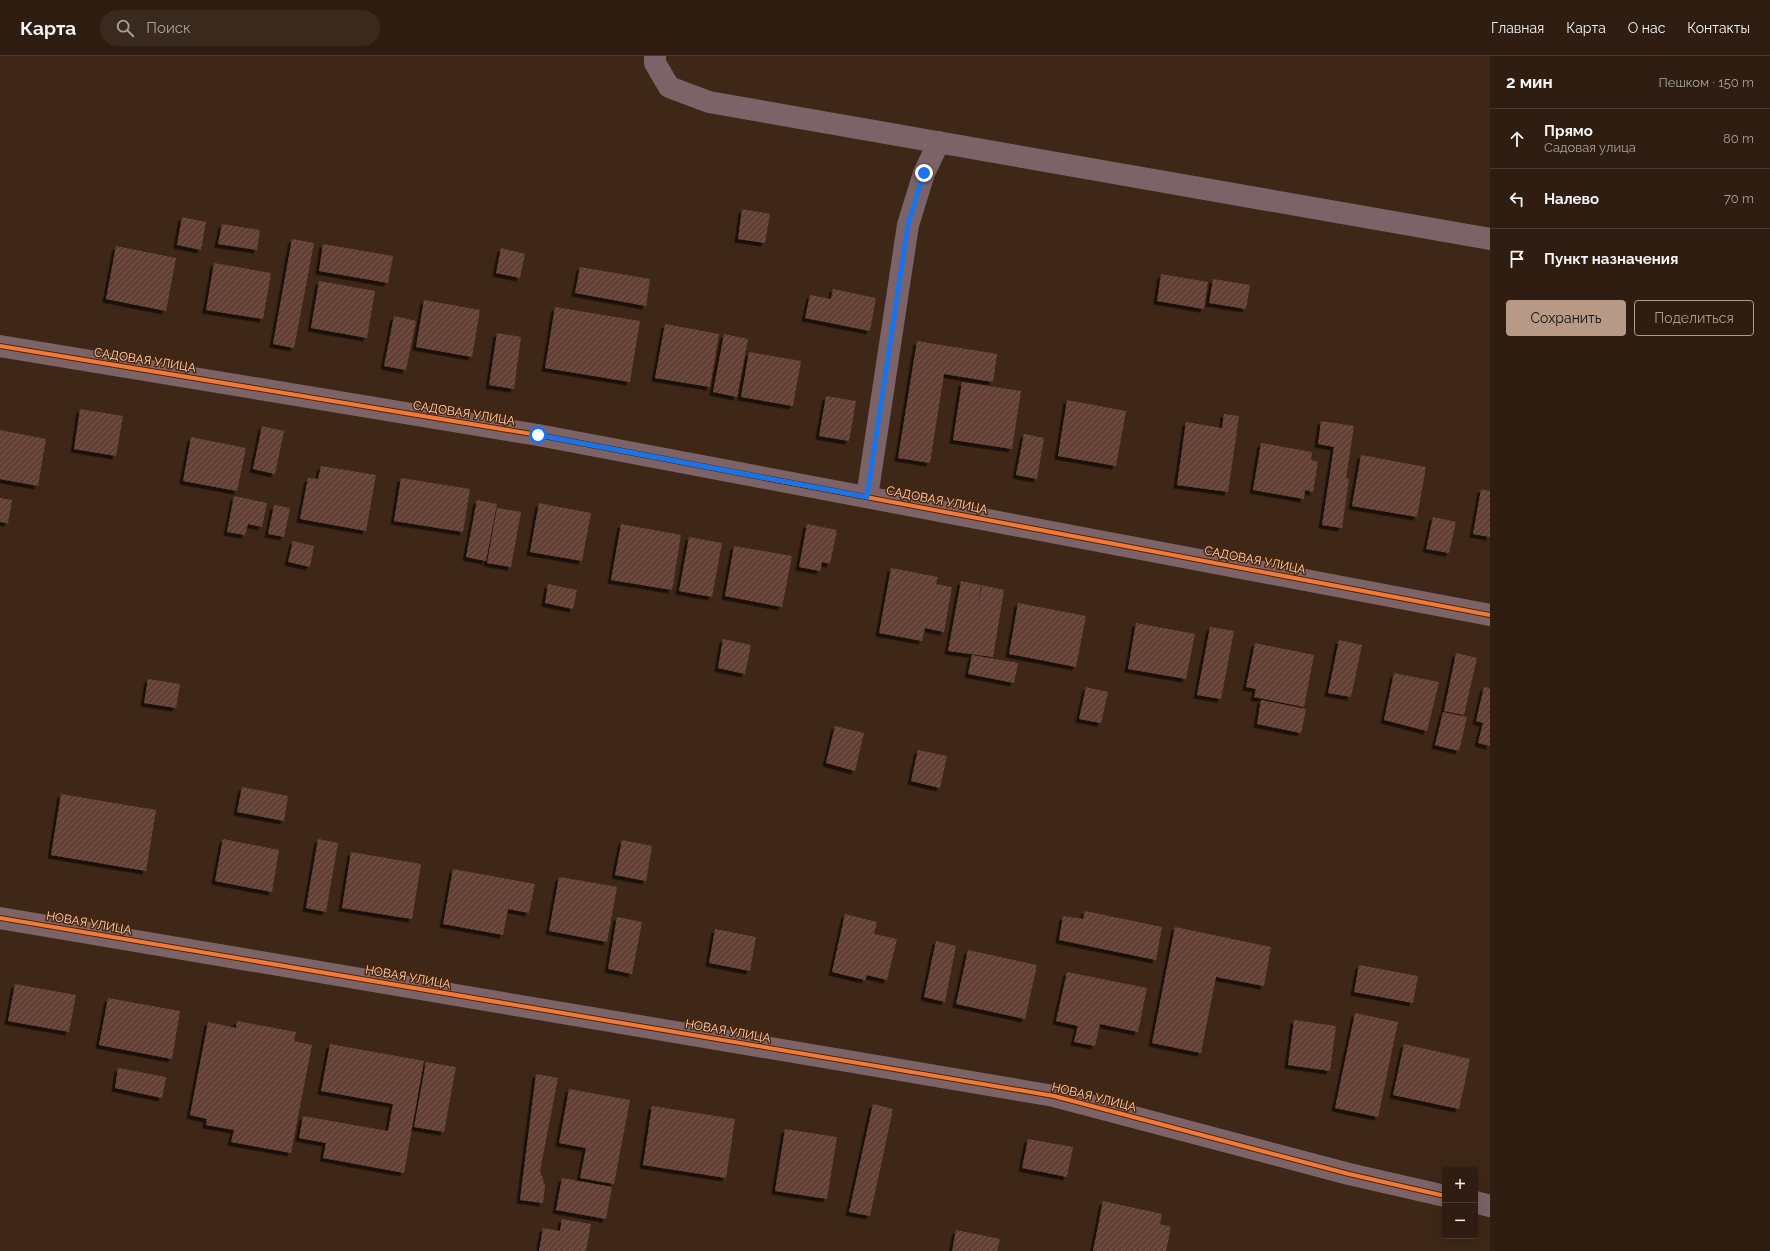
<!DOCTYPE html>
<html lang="ru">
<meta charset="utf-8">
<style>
:root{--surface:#2e1d10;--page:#3a2a1e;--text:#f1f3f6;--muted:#a7a29f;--line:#493b30;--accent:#b89986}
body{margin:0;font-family:Raleway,sans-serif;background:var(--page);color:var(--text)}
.controls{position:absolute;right:12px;bottom:12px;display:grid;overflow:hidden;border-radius:4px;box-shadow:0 4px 16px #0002}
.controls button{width:36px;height:36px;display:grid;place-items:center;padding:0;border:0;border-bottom:1px solid var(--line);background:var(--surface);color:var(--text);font:20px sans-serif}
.stop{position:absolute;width:12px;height:12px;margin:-9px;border:3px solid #1a73e8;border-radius:50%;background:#fff}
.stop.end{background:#1a73e8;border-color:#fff;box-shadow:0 1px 4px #0008}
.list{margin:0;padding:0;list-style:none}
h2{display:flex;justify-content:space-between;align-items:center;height:52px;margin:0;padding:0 16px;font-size:17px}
h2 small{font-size:13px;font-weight:400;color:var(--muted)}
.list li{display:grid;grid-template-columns:26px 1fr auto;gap:12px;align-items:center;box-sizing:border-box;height:60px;padding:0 16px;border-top:1px solid var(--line)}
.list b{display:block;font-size:15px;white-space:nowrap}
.list p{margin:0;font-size:13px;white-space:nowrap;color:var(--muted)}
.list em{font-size:13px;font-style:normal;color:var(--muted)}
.actions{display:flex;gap:8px;padding:12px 16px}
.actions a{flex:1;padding:9px 0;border:1px solid var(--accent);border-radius:4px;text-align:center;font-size:14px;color:var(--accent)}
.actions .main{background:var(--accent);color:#111}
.icon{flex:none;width:22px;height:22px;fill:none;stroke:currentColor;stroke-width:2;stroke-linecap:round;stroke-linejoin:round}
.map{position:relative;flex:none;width:1490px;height:1195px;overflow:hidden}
header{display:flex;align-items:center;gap:24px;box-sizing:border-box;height:56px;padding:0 20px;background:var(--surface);border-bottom:1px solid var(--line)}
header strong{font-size:19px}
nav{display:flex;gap:22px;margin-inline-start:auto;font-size:14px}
.search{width:280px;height:36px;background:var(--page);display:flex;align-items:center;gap:10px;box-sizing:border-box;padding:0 14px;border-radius:22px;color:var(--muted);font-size:15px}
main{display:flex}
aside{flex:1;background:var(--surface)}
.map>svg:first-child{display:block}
.building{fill:url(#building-hatch);filter:url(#shadow)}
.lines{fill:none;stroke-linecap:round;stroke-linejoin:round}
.minor{stroke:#7b6367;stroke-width:22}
.cycleway-casing{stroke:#4e2406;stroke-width:6}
.cycleway{stroke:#f17a3a;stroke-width:4}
.route{stroke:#1a73e8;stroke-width:5}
.labels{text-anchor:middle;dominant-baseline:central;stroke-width:3;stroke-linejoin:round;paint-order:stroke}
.street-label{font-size:12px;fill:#f9d7c3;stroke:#4e2406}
</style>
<header>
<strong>Карта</strong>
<div class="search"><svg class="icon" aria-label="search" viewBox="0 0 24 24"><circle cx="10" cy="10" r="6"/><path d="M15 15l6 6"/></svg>Поиск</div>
<nav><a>Главная</a><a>Карта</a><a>О нас</a><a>Контакты</a></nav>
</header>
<main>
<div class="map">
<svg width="1490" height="1195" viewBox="0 0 1490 1195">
<defs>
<pattern id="building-hatch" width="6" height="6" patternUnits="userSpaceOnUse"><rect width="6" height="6" fill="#624136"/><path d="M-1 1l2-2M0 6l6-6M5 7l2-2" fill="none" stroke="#795c51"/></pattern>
<filter id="shadow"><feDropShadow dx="-3.5" dy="3.5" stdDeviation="0" flood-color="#0009"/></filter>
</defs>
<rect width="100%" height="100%" fill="#3e2716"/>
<path class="building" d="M742,153L770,158L765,187L738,183Z
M182,161L206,166L201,194L177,189Z
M222,168L260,174L257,194L218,188Z
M292,183L314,187L294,292L273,288Z
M323,188L393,200L388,227L319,215Z
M116,190L176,202L166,255L106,243Z
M501,192L525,198L520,222L496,217Z
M214,207L271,217L263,263L206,254Z
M580,211L650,223L646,250L575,237Z
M1161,218L1208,226L1204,253L1157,245Z
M1213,223L1250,229L1246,253L1209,247Z
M319,225L375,235L367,282L311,272Z
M833,233L876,242L870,275L805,262L810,239L831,243Z
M424,244L480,254L472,301L416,291Z
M555,251L640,265L630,326L545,312Z
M394,260L416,265L406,314L384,310Z
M665,268L719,278L710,331L655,322Z
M497,277L521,281L514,333L489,329Z
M724,278L748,283L737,341L713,336Z
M917,285L997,298L993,326L944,318L930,407L898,402Z
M749,296L801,305L793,350L741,341Z
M962,326L1021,335L1012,393L953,384Z
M826,340L856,345L849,385L819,380Z
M1067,344L1126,355L1116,410L1058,400Z
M80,353L123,360L116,400L74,393Z
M1224,358L1239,360L1228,436L1177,429L1186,366L1222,372Z
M1321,365L1354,370L1346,422L1349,423L1342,472L1322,469L1334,391L1318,388Z
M262,370L284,375L275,418L253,413Z
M0,374L46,383L38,430L0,423Z
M1024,378L1044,382L1037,423L1016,419Z
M191,381L246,392L237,435L183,425Z
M1261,387L1312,396L1311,404L1318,406L1313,436L1305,434L1304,443L1253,434Z
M1361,399L1426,411L1417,461L1352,450Z
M321,410L376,419L366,475L300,463L308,422L318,423Z
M401,422L470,433L463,476L394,465Z
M1481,433L1490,435V481L1473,478Z
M234,440L267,447L262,471L248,468L245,479L227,476Z
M0,442L12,444L8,467L0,466Z
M477,444L497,448L486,505L466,501Z
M539,447L591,457L582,505L530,496Z
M274,449L290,452L284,481L268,478Z
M497,452L521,456L511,511L487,507Z
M1433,461L1456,466L1449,497L1426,493Z
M621,468L681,479L672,534L611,524Z
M807,468L837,474L830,508L822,506L820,515L799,511Z
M689,481L722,487L712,541L679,535Z
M293,485L314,490L310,511L288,506Z
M734,490L792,500L782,551L725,540Z
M891,512L938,521L936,528L952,531L944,576L925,572L922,585L879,577Z
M961,525L981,529L977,554L982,529L1004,534L993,601L948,595Z
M548,528L577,534L573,553L545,547Z
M1018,547L1086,560L1076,611L1009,598Z
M1136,567L1195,578L1186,623L1128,613Z
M1210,571L1234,575L1221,643L1197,639Z
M723,583L751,589L745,618L718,612Z
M1339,584L1362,589L1351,641L1328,637Z
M1255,587L1314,599L1304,651L1254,641L1256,633L1246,631Z
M1456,597L1477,602L1464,659L1444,655Z
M972,599L1018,607L1014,627L968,618Z
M1394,617L1439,626L1427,675L1384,664Z
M148,623L180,628L176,652L144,647Z
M1086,631L1108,636L1101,667L1079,663Z
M1484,631L1490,632V690L1478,687L1483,667L1476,665Z
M1261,644L1306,653L1301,677L1257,668Z
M1443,656L1467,661L1459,695L1435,689Z
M835,670L864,677L855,715L826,707Z
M918,694L947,700L940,732L911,725Z
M242,731L288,740L284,765L237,756Z
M61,738L156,754L146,815L51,799Z
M223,783L279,794L272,836L215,825Z
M318,783L338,787L326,856L306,852Z
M622,784L652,790L646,825L615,819Z
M351,796L421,808L412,863L342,852Z
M453,813L535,828L529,857L508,853L503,879L443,868Z
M559,821L617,831L607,886L549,875Z
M1085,855L1162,871L1156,904L1059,884L1063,860L1083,863Z
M845,858L877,866L874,878L897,883L887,924L867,919L865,924L832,916Z
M617,861L642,866L632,918L608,913Z
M1175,871L1271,891L1264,930L1216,921L1201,997L1152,987Z
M715,873L756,881L750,915L709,907Z
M936,885L956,890L945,946L924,941Z
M968,894L1037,909L1025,963L956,948Z
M1359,909L1418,920L1413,947L1354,936Z
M1067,916L1147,932L1138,976L1100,968L1095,990L1074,986L1078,970L1056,965Z
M15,928L76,939L69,976L8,965Z
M108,942L180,955L172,1003L99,989Z
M1355,957L1398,966L1378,1061L1335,1052Z
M1294,964L1336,970L1330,1015L1288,1009Z
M237,965L296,976L294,985L312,989L291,1097L231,1086L234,1074L206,1069L207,1063L190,1059L208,966L236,972Z
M330,988L424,1005L404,1117L323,1102L326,1087L299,1082L303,1060L388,1075L393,1048L321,1035Z
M1404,988L1470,1003L1459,1053L1393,1039Z
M426,1006L456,1011L444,1076L414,1071Z
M118,1012L166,1021L162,1042L115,1032Z
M536,1018L558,1022L540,1115L545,1130L543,1147L520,1144Z
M569,1033L630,1044L614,1128L580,1122L586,1092L559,1087Z
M873,1048L893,1053L870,1160L849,1156Z
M652,1050L735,1063L726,1122L643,1109Z
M785,1073L837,1081L827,1143L775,1135Z
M1028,1083L1073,1091L1067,1121L1022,1112Z
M562,1122L612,1131L606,1163L556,1154Z
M1103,1145L1162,1158L1160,1168L1171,1171L1166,1195H1093Z
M562,1163L591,1168L586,1195H539L543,1172L560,1175Z
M956,1174L1000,1183L997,1195H952Z"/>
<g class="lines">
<path class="minor" d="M655,0V7L669,31L709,46L1490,183
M0,290L538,379L1490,559
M867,441L908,169L924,117L939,86
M0,862L1054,1040L1349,1118L1445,1140
M1475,1146L1490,1150"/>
<defs>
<path id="cycleway" d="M0,290L538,379L1490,559
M0,862L1054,1040L1349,1118L1445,1140"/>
</defs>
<use href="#cycleway" class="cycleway-casing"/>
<use href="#cycleway" class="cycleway"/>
</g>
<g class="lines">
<path class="route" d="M538,379L867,441L908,169L924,117"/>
</g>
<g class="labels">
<g class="street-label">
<text transform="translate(145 304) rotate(9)">САДОВАЯ УЛИЦА</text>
<text transform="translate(464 357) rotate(9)">САДОВАЯ УЛИЦА</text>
<text transform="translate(937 444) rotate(11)">САДОВАЯ УЛИЦА</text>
<text transform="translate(1255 504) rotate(11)">САДОВАЯ УЛИЦА</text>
<text transform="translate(89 867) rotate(10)">НОВАЯ УЛИЦА</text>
<text transform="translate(408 921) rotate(10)">НОВАЯ УЛИЦА</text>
<text transform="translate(728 975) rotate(10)">НОВАЯ УЛИЦА</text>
<text transform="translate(1094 1041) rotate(14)">НОВАЯ УЛИЦА</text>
</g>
</g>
</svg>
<div class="controls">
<button>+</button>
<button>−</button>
</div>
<div class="stop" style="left:538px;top:379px"></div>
<div class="stop end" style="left:924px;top:117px"></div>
</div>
<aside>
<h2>2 мин<small>Пешком · 150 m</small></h2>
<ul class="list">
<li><svg class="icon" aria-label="ahead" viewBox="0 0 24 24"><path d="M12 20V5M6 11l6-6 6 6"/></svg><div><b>Прямо</b><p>Садовая улица</p></div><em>80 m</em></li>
<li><svg class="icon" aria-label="left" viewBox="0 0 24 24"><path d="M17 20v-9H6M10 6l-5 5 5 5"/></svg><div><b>Налево</b></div><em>70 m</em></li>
<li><svg class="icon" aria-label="arrive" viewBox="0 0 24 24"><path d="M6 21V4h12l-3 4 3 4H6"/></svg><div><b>Пункт назначения</b></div></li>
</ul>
<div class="actions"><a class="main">Сохранить</a><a>Поделиться</a></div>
</aside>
</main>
